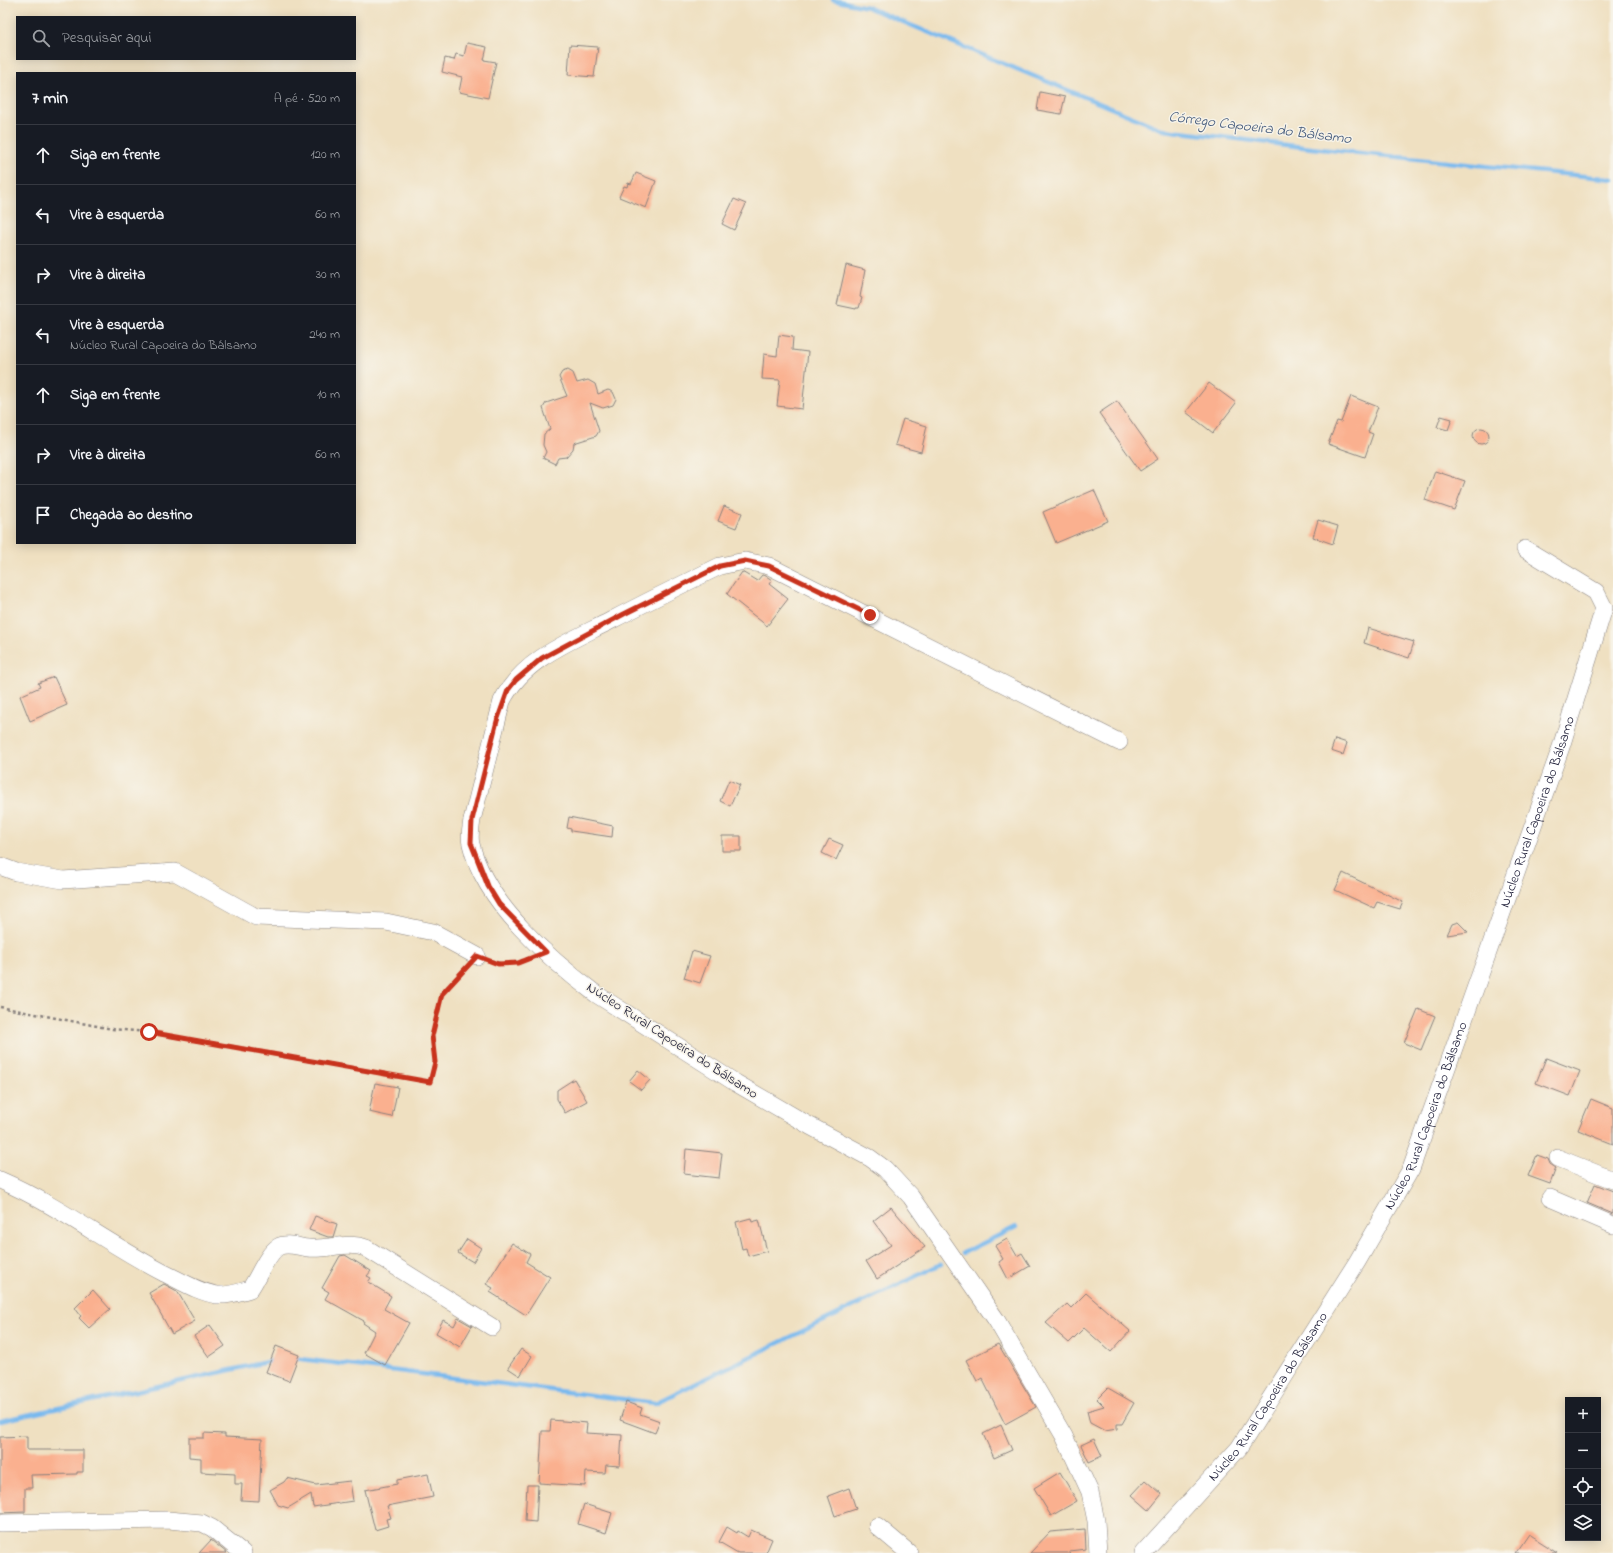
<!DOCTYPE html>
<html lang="pt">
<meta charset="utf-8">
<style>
:root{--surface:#171b24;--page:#242831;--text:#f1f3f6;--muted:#9ea1a6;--line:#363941}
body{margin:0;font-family:"Indie Flower",sans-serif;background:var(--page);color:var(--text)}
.controls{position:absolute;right:12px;bottom:12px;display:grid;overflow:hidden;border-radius:0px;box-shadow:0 2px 10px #0003}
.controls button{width:36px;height:36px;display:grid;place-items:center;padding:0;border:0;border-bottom:1px solid var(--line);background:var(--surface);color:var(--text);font:20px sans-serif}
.stop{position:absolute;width:12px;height:12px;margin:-9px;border:3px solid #c8321e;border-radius:50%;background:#fff}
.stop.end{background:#c8321e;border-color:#fff;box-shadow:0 1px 4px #0008}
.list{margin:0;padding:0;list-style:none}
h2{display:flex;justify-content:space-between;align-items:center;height:52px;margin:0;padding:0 16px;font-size:17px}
h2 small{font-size:13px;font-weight:400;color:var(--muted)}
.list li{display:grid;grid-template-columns:26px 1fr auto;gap:12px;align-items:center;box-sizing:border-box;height:60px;padding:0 16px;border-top:1px solid var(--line)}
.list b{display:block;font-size:15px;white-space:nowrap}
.list p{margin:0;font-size:13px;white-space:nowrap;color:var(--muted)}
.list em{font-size:13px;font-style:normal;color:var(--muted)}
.icon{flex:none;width:22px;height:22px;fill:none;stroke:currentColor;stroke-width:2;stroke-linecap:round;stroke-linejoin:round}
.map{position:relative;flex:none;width:1613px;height:1553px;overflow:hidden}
.search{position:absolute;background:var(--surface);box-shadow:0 2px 10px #0003;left:16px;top:16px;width:340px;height:44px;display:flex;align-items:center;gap:10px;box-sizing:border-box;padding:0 14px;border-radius:0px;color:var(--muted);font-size:15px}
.panel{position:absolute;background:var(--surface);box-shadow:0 2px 10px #0003;left:16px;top:72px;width:340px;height:472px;border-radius:0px}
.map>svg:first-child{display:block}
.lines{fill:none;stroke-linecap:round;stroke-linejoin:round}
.stream{stroke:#79b9ee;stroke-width:4.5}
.building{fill:#fab08f}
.minor-casing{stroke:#88817e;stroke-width:18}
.path{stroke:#88817e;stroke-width:2.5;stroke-dasharray:3 3;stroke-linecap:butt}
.minor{stroke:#fff;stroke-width:17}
.route{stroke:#c8321e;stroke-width:5}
.labels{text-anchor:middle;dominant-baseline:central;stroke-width:3;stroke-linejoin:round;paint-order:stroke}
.street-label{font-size:14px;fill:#22223b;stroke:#f7f3e8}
.water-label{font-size:15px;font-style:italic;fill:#40577a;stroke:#f7f3e8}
</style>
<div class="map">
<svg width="1613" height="1553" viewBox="0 0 1613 1553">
<rect width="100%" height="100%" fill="#f7f3e8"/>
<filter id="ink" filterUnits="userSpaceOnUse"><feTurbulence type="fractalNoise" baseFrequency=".025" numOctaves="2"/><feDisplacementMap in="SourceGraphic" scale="8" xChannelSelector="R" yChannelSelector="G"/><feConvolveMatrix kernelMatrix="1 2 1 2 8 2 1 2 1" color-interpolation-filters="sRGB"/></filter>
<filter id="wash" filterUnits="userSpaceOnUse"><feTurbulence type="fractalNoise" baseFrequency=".012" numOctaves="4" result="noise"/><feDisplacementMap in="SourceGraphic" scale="16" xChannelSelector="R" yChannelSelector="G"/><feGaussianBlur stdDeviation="0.9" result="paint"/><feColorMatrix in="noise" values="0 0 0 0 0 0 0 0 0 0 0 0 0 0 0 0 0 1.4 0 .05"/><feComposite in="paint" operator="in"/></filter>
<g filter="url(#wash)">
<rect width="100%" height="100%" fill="#efe0c1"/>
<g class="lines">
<path class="stream" d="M833,0L867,7L1164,130L1311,148L1613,179
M963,1253L1016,1227
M293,1358L655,1403L941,1264
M0,1421L276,1360"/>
</g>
<g id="blocks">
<path class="building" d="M467,43L487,47L484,60L496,62L488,98L459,92L462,77L442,72L445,58L454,60L456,54L464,56Z
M570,45L598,47L594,77L568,75Z
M1040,92L1065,97L1061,114L1037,110Z
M636,173L656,181L646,208L619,197L624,186L627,187L628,183L631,184Z
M734,199L746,204L734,230L722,224Z
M846,265L865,270L860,297L862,298L859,308H856V309L837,305Z
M779,335L793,337L792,350L808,352L802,409L777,406L780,380L762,379L764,354L777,356Z
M568,370L573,373L577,383L588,380L595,384L598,394L608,390L613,392L616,399L613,405L603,408L590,403L599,431L596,436L574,443L573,449L566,457L558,458L555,464L543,458L546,452L543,445L544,434L550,429L543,408L546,403L567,396L559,377L562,372Z
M1209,383L1236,403L1213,433L1186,412Z
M1351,396L1378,407L1368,432L1373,434L1365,457L1328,444L1337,421L1341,422Z
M1117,401L1158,459L1140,471L1099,413Z
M1441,416L1452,419L1448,430L1437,427Z
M903,419L927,426L921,452L895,445Z
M1473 436a8 8 0 1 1 16 0a8 8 0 1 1-16 0Z
M1435,471L1465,481L1454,510L1425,500Z
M1094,490L1108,521L1056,543L1043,512Z
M724,506L742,513L736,528L718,521Z
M1318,520L1338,526L1333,544L1313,537Z
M742,572L757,581L762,575L766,576L772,580L769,584L788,599L767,626L727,594Z
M1368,628L1414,642L1409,658L1364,643Z
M54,677L67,705L30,721L20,696L40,687L38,683Z
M1335,739L1347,743L1343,755L1331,751Z
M729,780L740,785L730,806L720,801Z
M569,817L613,826L612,837L571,831V829L567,828Z
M722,836H741V851H722Z
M829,839L843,845L836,860L822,853Z
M1343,873L1403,902L1400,909L1377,902L1374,908L1335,890Z
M1458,922L1468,932L1447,935L1452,924Z
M692,951L710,956L700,983L684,978Z
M1418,1009L1435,1016L1421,1050L1404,1043Z
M1546,1058L1580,1071L1570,1096L1536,1083Z
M638,1070L650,1080L641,1090L629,1081Z
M574,1079L587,1101L565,1113L557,1099V1090Z
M375,1083L398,1087L392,1117L369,1112Z
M1591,1099L1613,1108V1144L1578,1130Z
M686,1149L722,1153L719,1178L684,1174Z
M1537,1155L1548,1159L1550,1164L1556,1168L1550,1184L1528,1176Z
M1595,1184L1613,1191V1214L1587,1203Z
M891,1207L925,1247L877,1279L866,1261L891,1245L873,1221Z
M315,1216L337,1224L333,1237H328L309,1230Z
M751,1218L752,1222L759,1220L767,1251L748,1256L746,1248L742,1249L736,1222Z
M467,1239L481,1248L473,1262L458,1253Z
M1007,1239L1017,1256L1022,1253L1030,1266L1008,1279L999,1262L1003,1259L995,1246Z
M512,1243L530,1254L526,1262L550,1277L526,1315L490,1292L493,1288L486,1284Z
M345,1255L371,1271L367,1276L371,1278L368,1282L391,1296L384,1309L409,1323L385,1365L364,1353L375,1331L363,1323L364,1321L325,1299L329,1292L322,1288L340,1256Z
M164,1284L177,1291L195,1321L172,1334L149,1293Z
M93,1290L110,1309L89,1328L79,1318L81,1316L75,1308Z
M1086,1293L1130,1331L1111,1352L1084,1328L1069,1343L1046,1323L1067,1304L1071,1308Z
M458,1318L472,1326L460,1347L436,1333L443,1320L454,1326Z
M210,1325L225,1346L209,1357L194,1336Z
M998,1344L1036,1407L1005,1424L982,1378L977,1381L966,1360Z
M276,1346L299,1355L289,1381L266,1372Z
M521,1349L532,1356L520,1376L508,1368Z
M1108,1388L1134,1403L1122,1424H1117V1429L1105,1431L1090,1423L1087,1411L1104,1406L1097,1399Z
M626,1402L642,1408L640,1414L660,1421L655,1433L620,1420Z
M551,1420L587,1423L586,1433L622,1435L620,1466L606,1465L605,1473L586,1472L585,1486L539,1483L542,1431H550Z
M1001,1425L1012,1450L994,1458L983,1434Z
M204,1433L225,1434V1437L262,1439L259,1501L241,1500L242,1484H235V1474L201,1472V1458L189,1457V1438H204Z
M27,1436V1450H83V1472H77V1474L31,1475L32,1488H25V1512L0,1513V1437Z
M1094,1439L1102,1456L1089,1462L1081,1445Z
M1060,1472L1077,1501L1051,1516L1034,1488Z
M428,1474L433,1497L387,1506L391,1518L386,1519L388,1526L375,1530L365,1490L397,1484V1480Z
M287,1478L316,1485L350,1481L353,1501L313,1507L311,1494L288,1508L278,1505L270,1490L284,1482Z
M1146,1480L1162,1494L1149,1510L1132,1495Z
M527,1485H538L536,1522L525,1521Z
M849,1488L856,1509L835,1516L828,1496Z
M584,1504L612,1513L606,1533L578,1524Z
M727,1527L737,1533L738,1531L748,1537L751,1530L772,1539L766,1553H738L719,1542Z
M1085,1529L1086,1549L1069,1551L1071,1553H1030L1050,1532Z
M1528,1534L1558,1553H1515Z
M211,1540L227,1553H199Z"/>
</g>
</g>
<g filter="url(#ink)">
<use href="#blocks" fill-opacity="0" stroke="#88817e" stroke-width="1"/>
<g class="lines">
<defs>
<g id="minor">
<path d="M0,866L16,872L63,880L175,872L256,917L386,922L433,932L477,956"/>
<path d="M1558,1158L1613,1180"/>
<path d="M0,1180C58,1205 108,1244 164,1273C181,1281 198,1292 217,1295C229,1296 239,1292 250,1289C258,1278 267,1254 278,1247C287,1242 298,1247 308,1248C328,1250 346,1241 366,1248L492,1327"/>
<path d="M1550,1198L1613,1225"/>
<path d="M0,1523L168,1520L202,1523L212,1528L243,1553"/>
<path d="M877,1526L909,1553"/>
<path d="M1098,1553L1096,1521L1090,1492L1064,1436L997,1321L911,1197L885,1169L870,1158L810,1126L736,1083L596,994C550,960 484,902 471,844C469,836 471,827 472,820L502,701C523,659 571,641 610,621C646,602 683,584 720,566L745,561L769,566L1119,742"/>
<path id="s1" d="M1143,1553L1239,1448L1357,1262L1411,1169L1561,747L1604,608L1596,592L1525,549"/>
</g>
</defs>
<use href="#minor" class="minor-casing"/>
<path class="path" d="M491,961C504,966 517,963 530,958
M0,1007L112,1029L149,1032L430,1082L435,1062L432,1036L442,994L466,968"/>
<use href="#minor" class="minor"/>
</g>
</g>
<g class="lines" filter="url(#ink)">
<path class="route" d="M149,1032L430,1082L435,1062L432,1036L442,994L477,956L498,964L518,963L546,952L499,904L488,886L471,843L472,820L497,721L508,690L516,680L542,658L624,614L720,566L745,561L769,566L870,615"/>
</g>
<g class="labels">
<g class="street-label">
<text stroke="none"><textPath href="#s1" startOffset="849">Núcleo Rural Capoeira do Bálsamo</textPath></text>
<text transform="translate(672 1041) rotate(33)">Núcleo Rural Capoeira do Bálsamo</text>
<text stroke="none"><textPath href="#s1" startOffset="525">Núcleo Rural Capoeira do Bálsamo</textPath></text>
<text stroke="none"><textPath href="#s1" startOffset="201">Núcleo Rural Capoeira do Bálsamo</textPath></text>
</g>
<g class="water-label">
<text transform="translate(1260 128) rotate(7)">Córrego Capoeira do Bálsamo</text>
</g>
</g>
</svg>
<div class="controls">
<button>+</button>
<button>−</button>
<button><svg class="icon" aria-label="locate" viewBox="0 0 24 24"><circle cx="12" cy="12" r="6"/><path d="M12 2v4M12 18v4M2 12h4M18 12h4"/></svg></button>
<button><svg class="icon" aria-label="layers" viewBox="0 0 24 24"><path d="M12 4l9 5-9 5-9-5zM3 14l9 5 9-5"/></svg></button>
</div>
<div class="stop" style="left:149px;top:1032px"></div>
<div class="stop end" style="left:870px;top:615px"></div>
<div class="search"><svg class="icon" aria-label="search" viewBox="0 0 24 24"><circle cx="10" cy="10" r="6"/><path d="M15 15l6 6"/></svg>Pesquisar aqui</div>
<section class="panel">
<h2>7 min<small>A pé · 520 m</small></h2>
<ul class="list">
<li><svg class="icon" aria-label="ahead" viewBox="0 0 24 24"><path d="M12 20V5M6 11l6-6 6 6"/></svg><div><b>Siga em frente</b></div><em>120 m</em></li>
<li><svg class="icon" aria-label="left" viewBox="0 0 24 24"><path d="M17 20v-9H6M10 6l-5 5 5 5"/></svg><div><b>Vire à esquerda</b></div><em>60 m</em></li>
<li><svg class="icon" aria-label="right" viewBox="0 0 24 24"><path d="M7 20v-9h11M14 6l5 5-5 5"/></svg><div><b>Vire à direita</b></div><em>30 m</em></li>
<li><svg class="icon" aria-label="left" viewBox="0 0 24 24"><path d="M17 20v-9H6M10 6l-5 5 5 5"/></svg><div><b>Vire à esquerda</b><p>Núcleo Rural Capoeira do Bálsamo</p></div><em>240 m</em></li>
<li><svg class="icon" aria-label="ahead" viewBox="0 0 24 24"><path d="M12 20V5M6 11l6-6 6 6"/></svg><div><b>Siga em frente</b></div><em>10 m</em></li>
<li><svg class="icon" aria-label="right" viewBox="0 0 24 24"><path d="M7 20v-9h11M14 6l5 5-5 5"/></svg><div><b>Vire à direita</b></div><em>60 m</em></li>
<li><svg class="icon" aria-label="arrive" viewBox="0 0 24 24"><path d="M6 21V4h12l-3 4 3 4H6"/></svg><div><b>Chegada ao destino</b></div></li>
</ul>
</section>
</div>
